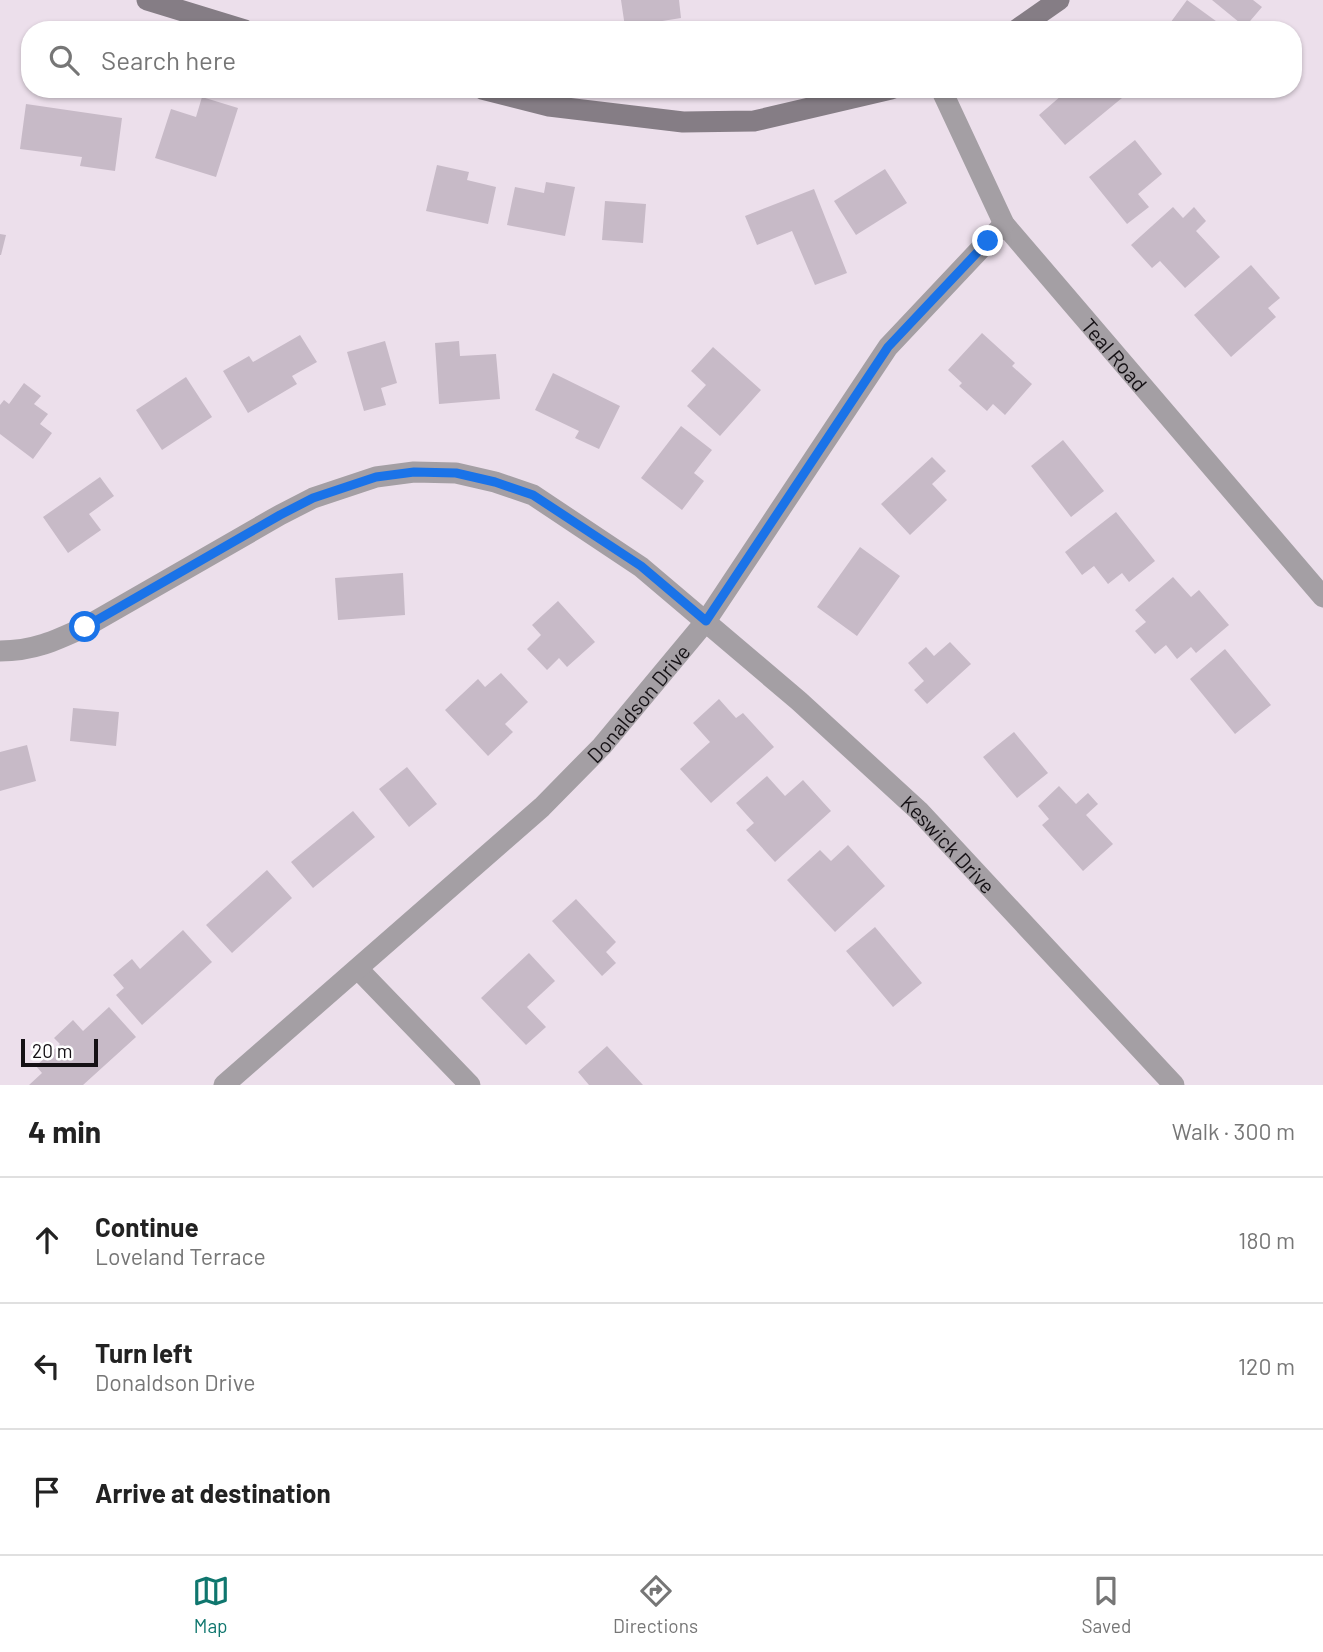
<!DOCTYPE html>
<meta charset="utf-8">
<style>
:root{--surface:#fff;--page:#f6f6f6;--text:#222;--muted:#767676;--line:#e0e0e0;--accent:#0f766e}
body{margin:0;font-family:Barlow,sans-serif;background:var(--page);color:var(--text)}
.scale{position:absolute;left:21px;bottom:18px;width:77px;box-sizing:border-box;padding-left:7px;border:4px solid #151115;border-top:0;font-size:19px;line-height:24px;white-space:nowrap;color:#151115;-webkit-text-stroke:5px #fff;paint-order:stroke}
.stop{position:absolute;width:21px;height:21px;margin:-16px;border:5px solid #1a73e8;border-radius:50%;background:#fff}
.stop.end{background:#1a73e8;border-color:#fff;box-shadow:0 2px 7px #0008}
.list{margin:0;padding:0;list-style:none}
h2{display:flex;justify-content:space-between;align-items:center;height:91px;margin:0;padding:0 28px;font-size:30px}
h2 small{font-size:23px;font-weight:400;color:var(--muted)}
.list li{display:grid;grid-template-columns:46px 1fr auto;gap:21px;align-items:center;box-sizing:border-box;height:126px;padding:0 28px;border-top:2px solid var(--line)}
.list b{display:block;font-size:26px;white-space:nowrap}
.list p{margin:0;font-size:23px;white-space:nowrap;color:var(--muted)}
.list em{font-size:23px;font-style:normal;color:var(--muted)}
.icon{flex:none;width:38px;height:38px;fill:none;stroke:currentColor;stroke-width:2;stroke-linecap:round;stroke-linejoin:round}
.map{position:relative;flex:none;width:1323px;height:1085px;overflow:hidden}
.search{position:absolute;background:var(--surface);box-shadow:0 2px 5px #0004;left:21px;right:21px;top:21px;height:77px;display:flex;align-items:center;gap:18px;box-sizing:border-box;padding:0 24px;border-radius:28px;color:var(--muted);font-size:26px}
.sheet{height:469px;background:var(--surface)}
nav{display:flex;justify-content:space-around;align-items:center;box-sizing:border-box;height:98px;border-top:2px solid var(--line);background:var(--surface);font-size:19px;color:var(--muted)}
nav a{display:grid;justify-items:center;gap:4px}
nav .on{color:var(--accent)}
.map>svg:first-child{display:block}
.building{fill:#c7bac7}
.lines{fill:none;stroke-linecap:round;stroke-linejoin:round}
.street{stroke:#a49fa4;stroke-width:21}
.secondary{stroke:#857d85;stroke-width:21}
.route{stroke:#1a73e8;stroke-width:9}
.labels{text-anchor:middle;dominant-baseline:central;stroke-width:6;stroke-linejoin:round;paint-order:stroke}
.street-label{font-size:21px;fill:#151115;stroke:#fff}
</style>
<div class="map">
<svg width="1323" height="1085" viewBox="0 0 1323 1085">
<rect width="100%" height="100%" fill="#ecdfeb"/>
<path class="building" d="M621,0H679L681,18L625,27Z
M1187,0L1220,24L1216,30H1165Z
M1212,0H1253L1262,7L1245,27Z
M1069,89H1125L1128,93L1065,145L1039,115Z
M202,97L238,108L216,177L155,158L171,109L196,117Z
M26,104L122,118L115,171L80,166L82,157L20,149Z
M1135,140L1162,174L1138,194L1149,207L1127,224L1089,177Z
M437,165L469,172L467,180L496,187L488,224L426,211Z
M885,169L907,203L856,235L834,201Z
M546,182L575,187L565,236L507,225L515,187L544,193Z
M814,189L847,273L815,285L792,231L757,245L745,216Z
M605,201L646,204L643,243L602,240Z
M1173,207L1183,218L1194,207L1206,221L1196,231L1220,257L1185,288L1160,261L1152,268L1131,245Z
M0,234L6,235L1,255H0Z
M1251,265L1280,298L1268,308L1276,317L1231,357L1194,315Z
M982,333L1015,363L1012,366L1032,384L1005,415L993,404L987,411L959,386L962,383L948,370Z
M300,335L317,362L292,376L297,384L248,413L223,371L249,356L253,362Z
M385,341L397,383L381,388L386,405L364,411L347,352Z
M459,341L460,356L496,354L500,399L439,404L435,343Z
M713,347L761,390L720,436L687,406L706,385L691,371Z
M553,373L620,406L599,449L575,438L579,431L535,410Z
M186,377L212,417L162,450L136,410Z
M24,383L41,396L34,404L48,414L40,424L52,433L33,459L0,434V405L4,400L9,404Z
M681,426L712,450L694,473L704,481L682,510L641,478Z
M1063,440L1104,491L1071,517L1031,466Z
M932,457L946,471L932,484L947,500L910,535L881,504Z
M100,477L114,496L89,514L101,530L68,553L43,517Z
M1116,512L1155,561L1129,582L1122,573L1108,584L1094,566L1082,575L1065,552Z
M860,547L900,576L857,636L817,607Z
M403,573L405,615L338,620L335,578Z
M1173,577L1191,597L1199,590L1229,625L1196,653L1191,647L1177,659L1166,645L1155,654L1135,631L1146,622L1135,610Z
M558,601L595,642L567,667L559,658L547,670L527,649L541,635L532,625Z
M950,642L971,664L927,704L914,690L924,681L908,663L926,647L934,656Z
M1225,649L1271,705L1235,734L1190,679Z
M501,673L528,702L505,724L513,732L488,756L445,710L478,679L485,687Z
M719,699L736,718L743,713L774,747L711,803L680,769L710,742L693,723Z
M73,708L119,712L116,746L70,741Z
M1014,732L1048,773L1017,798L983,757Z
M27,745L36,781L0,791V752Z
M407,767L437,804L409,827L379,789Z
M767,776L785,796L803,780L831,811L775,862L746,830L754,823L736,803Z
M1059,786L1076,804L1088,793L1098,804L1086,815L1113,844L1083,871L1042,825L1049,819L1038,806Z
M353,811L375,837L313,888L291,862Z
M848,845L885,886L835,932L787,880L820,850L831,861Z
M267,870L292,898L232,953L206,925Z
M576,899L616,942L606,952L616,963L602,976L552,921Z
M875,927L922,983L893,1007L846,951Z
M183,930L212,962L142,1025L116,995L124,988L113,975L132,959L140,969Z
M529,953L555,981L527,1007L546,1027L526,1045L481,998Z
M109,1007L136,1037L83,1085H29L42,1073L36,1066L60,1044L54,1038L73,1020L83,1031Z
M607,1046L643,1085H589L578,1072Z"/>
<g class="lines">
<g class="street">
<path id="s1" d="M941,89L1004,224L1323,597"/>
<path id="s2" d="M0,651C33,651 55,641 85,627L280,515L313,498L376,477L414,472L456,473L495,482L533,495L641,567L799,701L919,811L1174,1085"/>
<path d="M358,969L470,1085"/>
<path id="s3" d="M224,1085L542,807L602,746L706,621L888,347L1004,224"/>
</g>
<path class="secondary" d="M147,0L245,30
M1016,30L1059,0
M482,89L549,106L683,122L754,121L891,89"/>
</g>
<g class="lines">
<path class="route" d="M85,627L280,515L313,498L376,477L414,472L456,473L495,482L533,495L641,566L706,621L888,347L988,241"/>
</g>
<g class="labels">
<g class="street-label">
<text stroke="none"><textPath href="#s1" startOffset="320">Teal Road</textPath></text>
<text stroke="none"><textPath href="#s3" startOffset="564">Donaldson Drive</textPath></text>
<text stroke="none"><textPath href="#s2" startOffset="1122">Keswick Drive</textPath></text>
</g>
</g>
</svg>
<div class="scale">20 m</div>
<div class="stop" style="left:85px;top:627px"></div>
<div class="stop end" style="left:988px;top:241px"></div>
<div class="search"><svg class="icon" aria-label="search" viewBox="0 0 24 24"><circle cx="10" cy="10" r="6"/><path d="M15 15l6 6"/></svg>Search here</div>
</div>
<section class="sheet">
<h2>4 min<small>Walk · 300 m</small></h2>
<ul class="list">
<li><svg class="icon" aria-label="ahead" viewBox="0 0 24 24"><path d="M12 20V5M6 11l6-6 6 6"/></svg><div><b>Continue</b><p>Loveland Terrace</p></div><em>180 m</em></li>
<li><svg class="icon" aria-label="left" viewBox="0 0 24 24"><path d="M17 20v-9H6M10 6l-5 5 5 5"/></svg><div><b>Turn left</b><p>Donaldson Drive</p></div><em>120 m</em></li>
<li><svg class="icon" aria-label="arrive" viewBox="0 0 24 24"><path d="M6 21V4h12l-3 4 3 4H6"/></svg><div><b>Arrive at destination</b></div></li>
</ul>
</section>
<nav>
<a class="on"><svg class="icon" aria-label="map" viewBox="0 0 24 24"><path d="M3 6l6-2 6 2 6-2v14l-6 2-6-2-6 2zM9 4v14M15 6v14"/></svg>Map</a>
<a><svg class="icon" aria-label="directions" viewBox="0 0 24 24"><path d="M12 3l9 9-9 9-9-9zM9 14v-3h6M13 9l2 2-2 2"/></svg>Directions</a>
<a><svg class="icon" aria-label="saved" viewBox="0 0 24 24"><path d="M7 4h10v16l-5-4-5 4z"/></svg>Saved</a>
</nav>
